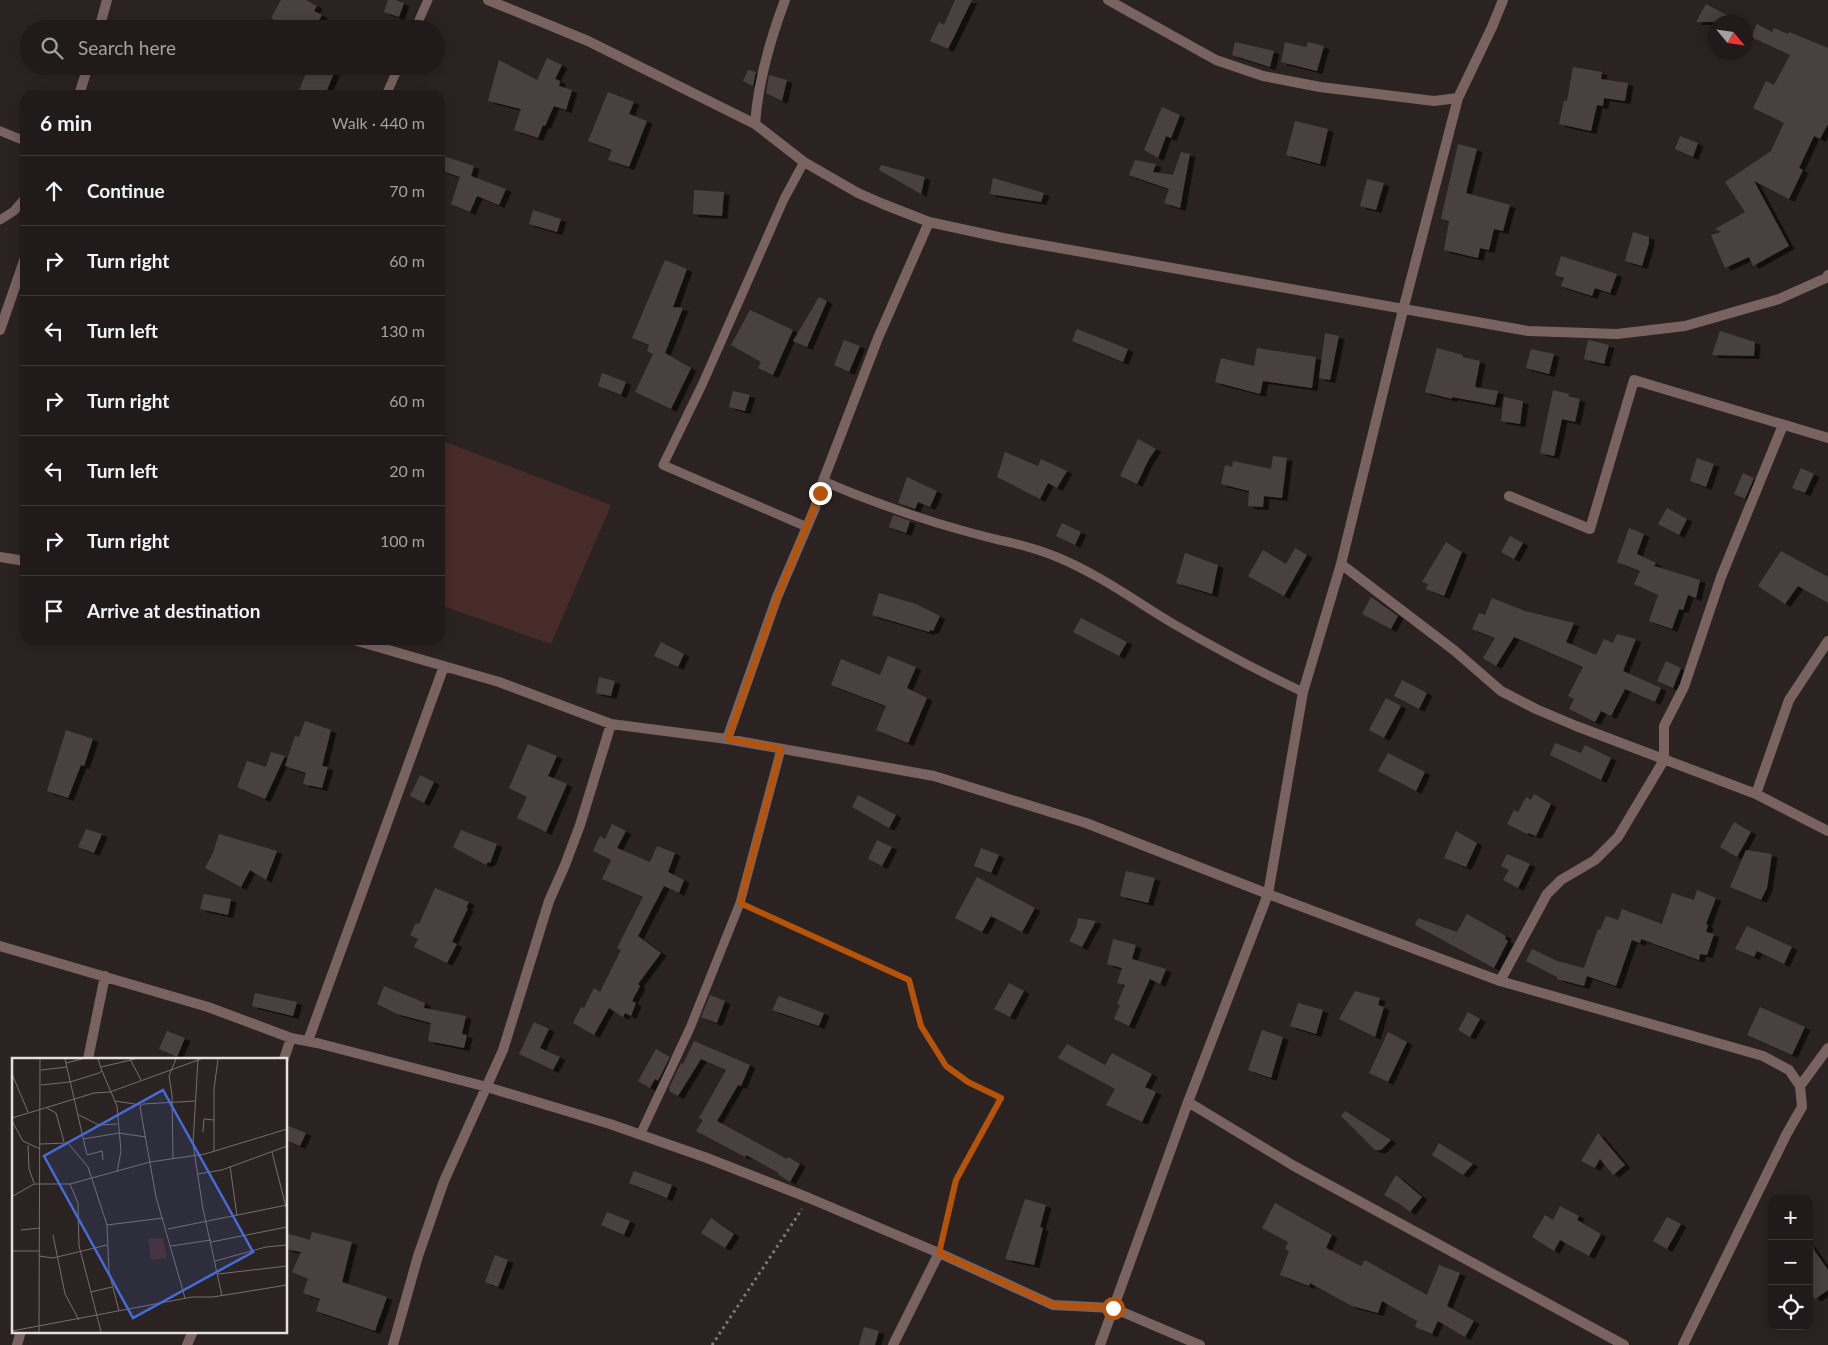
<!DOCTYPE html>
<meta charset="utf-8">
<style>
:root{--surface:#201a1a;--page:#2d2727;--text:#f1f3f6;--muted:#a2a1a2;--line:#3d3839}
body{margin:0;font-family:Lato,sans-serif;background:var(--page);color:var(--text)}
.controls{position:absolute;right:15px;bottom:15px;display:grid;overflow:hidden;border-radius:10px;box-shadow:0 2px 12px #0003}
.controls button{width:45px;height:45px;display:grid;place-items:center;padding:0;border:0;border-bottom:1px solid var(--line);background:var(--surface);color:var(--text);font:25px sans-serif}
.compass{position:absolute;left:1708px;top:15px;width:45px;height:45px;border-radius:50%;background:var(--surface);box-shadow:0 2px 12px #0003;rotate:119deg}
.stop{position:absolute;width:15px;height:15px;margin:-11px;border:4px solid #b45309;border-radius:50%;background:#fff}
.stop.end{background:#b45309;border-color:#fff;box-shadow:0 1px 5px #0008}
.list{margin:0;padding:0;list-style:none}
h2{display:flex;justify-content:space-between;align-items:center;height:65px;margin:0;padding:0 20px;font-size:21px}
h2 small{font-size:16px;font-weight:400;color:var(--muted)}
.list li{display:grid;grid-template-columns:32px 1fr auto;gap:15px;align-items:center;box-sizing:border-box;height:70px;padding:0 20px;border-top:1px solid var(--line)}
.list b{display:block;font-size:19px;white-space:nowrap}
.list em{font-size:16px;font-style:normal;color:var(--muted)}
.icon{flex:none;width:28px;height:28px;fill:none;stroke:currentColor;stroke-width:2;stroke-linecap:round;stroke-linejoin:round}
.map{position:relative;flex:none;width:1828px;height:1345px;overflow:hidden}
.search{position:absolute;background:var(--surface);box-shadow:0 2px 12px #0003;left:20px;top:20px;width:425px;height:55px;display:flex;align-items:center;gap:12px;box-sizing:border-box;padding:0 18px;border-radius:28px;color:var(--muted);font-size:19px}
.panel{position:absolute;background:var(--surface);box-shadow:0 2px 12px #0003;left:20px;top:90px;width:425px;height:555px;border-radius:15px}
.map>svg:first-child{display:block}
.green{fill:#472b28}
.building{fill:#4a4140;filter:url(#shadow)}
.lines{fill:none;stroke-linecap:round;stroke-linejoin:round}
.path{stroke:#817a79;stroke-width:3;stroke-dasharray:2.5 4;stroke-linecap:butt}
.lane{stroke:#796361;stroke-width:9}
.street{stroke:#796361;stroke-width:10}
.route{stroke:#b45309;stroke-width:6}
.inset-road{fill:none;stroke:#756e6e;stroke-width:1}
.view{fill:#456bd9;fill-opacity:0.15;stroke:#456bd9;stroke-width:2.5}
.inset-edge{fill:none;stroke:#e5dfdf;stroke-width:2.5}
</style>
<div class="map">
<svg width="1828" height="1345" viewBox="0 0 1828 1345">
<defs>
<filter id="shadow"><feDropShadow dx="5.5" dy="3" stdDeviation="0" flood-color="#0009"/></filter>
</defs>
<rect width="100%" height="100%" fill="#2b2322"/>
<path class="green" d="M440,440L611,505L551,644L440,605Z"/>
<path class="building" d="M281,0H306L317,6L314,11L322,15L314,29H291L271,18Z
M388,0H395L404,3L399,17L384,12Z
M955,0H972L948,49L930,41L939,22L944,25Z
M1706,4L1740,22H1696Z
M1757,24L1772,32L1774,28L1788,34L1789,32L1828,48V124L1820,139L1814,136L1799,168L1803,170L1789,199L1754,181L1789,246L1753,266L1749,257L1725,268L1711,235L1721,232L1715,229L1745,212L1725,182L1771,151L1784,123L1753,108L1766,81L1774,85L1790,55L1751,37Z
M1235,42L1274,51L1270,67L1232,55Z
M1285,42L1306,47L1308,42L1324,46L1317,71L1281,62Z
M547,58L562,65L555,79L560,81L559,86L572,90L566,110L554,106L545,126L543,125L538,138L514,130L521,109L488,101L499,60L537,80Z
M309,66H337L325,95H297Z
M1573,67L1602,72L1601,79L1628,83L1625,101L1604,98L1603,106L1597,105L1591,131L1559,124L1564,101H1567Z
M748,70L756,72L753,86L743,81Z
M769,75L787,80L782,101L766,93Z
M608,92L634,102L629,114L647,121L629,167L608,160L612,150L588,141Z
M1162,107L1180,115L1171,138L1166,136L1158,158L1144,150Z
M1295,121L1328,129L1320,164L1286,155Z
M1680,136L1698,143L1693,157L1675,149Z
M1458,144L1477,149L1466,193L1510,205L1503,231L1494,229L1489,250L1480,248L1478,258L1444,250L1449,221L1441,219Z
M1181,152L1190,154L1180,208L1164,203L1169,189L1129,175L1135,160L1156,164L1153,172L1173,175Z
M440,155L474,166L471,176L506,189L499,205L477,196L470,212L451,204L460,177L440,170Z
M881,165L925,177L921,194L879,170Z
M993,178L1044,193L1041,202L990,194Z
M1367,179L1384,183L1376,210L1360,206Z
M694,190L724,192L722,216L693,214Z
M533,210L561,219L557,232L529,224Z
M1633,232L1649,237V243L1642,266L1625,261Z
M1561,256L1617,274L1610,293L1595,288L1592,296L1561,286L1564,278L1555,275Z
M665,260L687,269L673,307L683,308L665,353L691,368L671,409L635,392L653,354L647,351L649,345L632,338Z
M819,297L827,301L807,347L793,341Z
M750,310L793,330L773,375L758,368L761,362L731,345Z
M1077,329L1128,349L1123,362L1072,341Z
M1720,331L1755,342L1754,356L1712,355Z
M1325,333L1339,336L1330,380L1319,378Z
M844,340L860,346L849,372L834,365Z
M1588,340L1609,345L1604,364L1584,359Z
M1257,348L1316,357L1312,388L1263,381L1260,394L1215,382L1221,358L1254,366Z
M1437,348L1463,355V357L1480,361L1475,387L1498,391L1495,405L1452,397V399L1425,392Z
M1531,349L1554,354L1549,374L1526,368Z
M602,373L626,382L621,395L598,386Z
M1553,390L1569,394L1568,396L1580,399L1575,422L1562,419L1554,456L1540,453Z
M733,391L750,395L745,411L729,407Z
M1504,397L1523,401L1520,424L1501,421Z
M1138,439L1156,449L1149,459L1137,484L1120,476Z
M1005,452L1038,466L1041,459L1067,471L1057,488L1048,483L1040,499L997,477Z
M1273,456L1287,458L1282,498L1264,496L1263,507L1248,506L1249,491L1221,484L1225,465L1232,467L1233,461L1271,469Z
M1697,458L1714,464L1706,487L1690,481Z
M1801,468L1814,474L1805,493L1792,488Z
M1743,473L1754,478L1745,499L1734,494Z
M907,477L937,491L930,507L918,502L915,509L898,503Z
M1667,508L1687,519L1679,535L1658,524Z
M893,515L910,521L906,533L889,527Z
M1062,523L1081,532L1075,545L1056,536Z
M1629,528L1644,534L1637,554L1656,563L1654,566L1700,580L1696,598L1688,595L1683,610L1679,609L1672,629L1649,621L1658,595L1634,584L1640,571L1617,562Z
M1510,536L1523,543L1514,559L1501,552Z
M1446,542L1462,552L1444,596L1426,589L1428,584L1422,582Z
M1295,548L1307,555L1284,596L1248,576L1263,550L1286,564Z
M1781,551L1828,577V603L1798,586L1785,604L1758,586Z
M1185,553L1218,565L1212,594L1176,583Z
M879,593L916,604L940,616L933,631L930,630L929,632L872,615Z
M1371,597L1398,616L1391,629L1362,614Z
M1492,598L1525,611L1574,623L1566,642L1596,655L1604,639L1613,643L1617,634L1636,639L1623,671L1661,688L1655,702L1625,689L1611,716L1601,711L1595,722L1569,709L1574,699L1568,696L1583,667L1514,637L1496,666L1483,658L1495,638L1472,629L1479,613L1485,615Z
M1081,618L1127,642L1119,656L1073,632Z
M661,642L684,654L678,667L654,656Z
M888,656L916,667L907,688L927,698L908,743L876,730L886,706L831,685L841,659L880,675Z
M1666,661L1681,668L1673,688L1657,681Z
M599,677L615,681L611,696L596,693Z
M1402,680L1427,693L1419,709L1394,696Z
M1386,698L1401,706L1384,738L1369,730Z
M305,721L331,730L322,766L328,767L322,788L303,784L306,773L285,766L295,736L299,737Z
M66,730L93,739L84,766L81,765L68,798L47,791Z
M1555,743L1581,753L1585,745L1611,758L1601,780L1550,755Z
M528,744L557,756L548,776L567,784L546,832L517,818L527,797L509,788Z
M271,752L285,756L265,799L237,787L247,761L266,767Z
M1388,753L1425,772L1416,791L1378,771Z
M420,775L434,782L424,803L410,796Z
M1534,794L1551,804L1536,836L1528,833L1527,834L1507,824L1514,810L1518,812L1526,797L1531,800Z
M858,795L896,815L889,828L852,807Z
M1734,822L1751,832L1737,857L1720,847Z
M612,824L626,831L617,848L650,862L657,846L675,853L668,872L684,880L679,893L664,886L638,936L661,953L638,984L640,986L632,1001L636,1003L631,1016L625,1013L623,1017L609,1008L594,1035L573,1023L581,1007L584,1008L594,988L600,992L621,950L617,948L643,897L602,879L611,860L593,851L600,836L605,839Z
M86,829L102,834L94,853L78,847Z
M461,830L497,844L490,863L488,862L486,865L453,847Z
M1456,831L1477,843L1466,867L1444,858Z
M219,834L277,851L266,880L250,870L241,887L205,868L213,853Z
M877,840L892,847L882,866L868,859Z
M981,848L999,855L991,873L974,866Z
M1746,850L1772,854L1767,888L1761,900L1730,887Z
M1507,854L1530,864L1518,888L1503,880L1509,870L1501,866Z
M1126,871L1155,878L1148,903L1120,896Z
M977,877L1035,908L1022,932L991,916L982,932L955,918Z
M435,888L469,902L466,908H468L452,942L457,944L447,963L414,947L418,939L410,935L416,923L419,924Z
M1697,890L1716,898L1706,924L1708,925L1706,932L1714,934L1707,955L1700,954L1699,960L1641,939L1640,943L1632,940L1616,986L1587,976L1584,986L1557,979V977L1526,961L1532,949L1557,961L1584,968L1598,929L1600,930L1606,916L1618,920L1622,909L1662,924L1672,893L1694,900Z
M204,894L231,899L228,915L200,909Z
M1467,914L1506,936L1505,939L1508,941L1494,968L1415,925L1418,918L1457,932Z
M1078,918L1096,921L1082,947L1069,941L1076,928Z
M1747,926L1792,947L1784,964L1757,951L1754,957L1735,949Z
M1113,939L1136,945L1132,959L1166,969L1160,984L1150,979L1129,1026L1114,1019L1120,1005L1117,1004L1125,985L1117,983L1122,968L1107,964Z
M1009,983L1024,991L1010,1017L994,1009Z
M384,986L425,1003L424,1008L466,1016L462,1034L467,1035L464,1048L428,1041L431,1023L397,1014L377,1004Z
M1355,991L1380,998L1378,1005L1384,1007L1375,1037L1339,1019Z
M255,993L297,1002L293,1016L252,1006Z
M710,995L725,1001L717,1023L701,1017Z
M779,996L824,1013L819,1026L772,1010Z
M1298,1003L1323,1010L1316,1034L1290,1026Z
M1760,1007L1805,1027L1792,1055L1747,1035Z
M1468,1012L1480,1019L1470,1037L1458,1030Z
M534,1022L549,1029L540,1048L560,1057L553,1070L519,1054Z
M1262,1030L1283,1037L1271,1078L1248,1070Z
M167,1031L185,1038L177,1057L159,1049Z
M1388,1032L1407,1042L1388,1082L1369,1073Z
M694,1041L750,1065L741,1086L738,1085L717,1121L787,1159L788,1157L800,1164L790,1182L778,1174L779,1173L746,1155L745,1157L696,1131L703,1120L699,1118L726,1070L701,1059L678,1096L669,1091L670,1089L669,1088L681,1063L683,1064Z
M1067,1044L1105,1065L1112,1053L1152,1074L1145,1087L1156,1092L1142,1122L1106,1105L1115,1089L1058,1058Z
M656,1049L670,1057L658,1081L655,1079L650,1088L638,1081Z
M1345,1111L1391,1140L1381,1150H1375L1341,1116Z
M286,1125L306,1133L300,1146L286,1140Z
M1598,1133L1625,1165L1613,1175L1600,1159L1595,1168L1581,1161Z
M1439,1143L1473,1164L1463,1175L1432,1155Z
M634,1171L672,1185L667,1198L629,1183Z
M1396,1175L1422,1197L1410,1212L1400,1204L1384,1195Z
M1025,1199L1046,1205L1040,1227L1043,1228L1034,1265L1005,1259Z
M1275,1203L1332,1235L1326,1248L1361,1266L1365,1260L1427,1295L1439,1265L1460,1273L1447,1306L1474,1321L1465,1337L1438,1321L1432,1334L1415,1327L1417,1321L1382,1301L1378,1313L1352,1306L1310,1283L1309,1286L1280,1275L1289,1251L1285,1249L1288,1242L1262,1228Z
M1560,1206L1579,1216L1577,1220L1601,1234L1589,1256L1560,1240L1554,1251L1532,1237L1545,1215L1553,1220Z
M607,1212L630,1221L624,1235L601,1225Z
M1667,1217L1681,1224L1667,1249L1653,1241Z
M711,1218L734,1234L725,1248L701,1233Z
M312,1232L352,1242L342,1282L387,1297L375,1331L316,1311L320,1299L303,1293L308,1279L292,1272L301,1252L286,1249V1233L310,1240Z
M1809,1243L1828,1270V1290L1815,1299L1809,1291Z
M495,1255L508,1260L498,1287L485,1282Z
M864,1327L879,1331L875,1345H859Z"/>
<g class="lines">
<path class="path" d="M752,909L909,980L921,1026L946,1066L968,1082L1001,1098L956,1180L942,1239
M712,1345L802,1209"/>
<path class="lane" d="M415,29L428,0
M386,95L399,66
M0,131L25,141
M804,162L784,199L702,385L663,465L807,527
M0,220L14,211L25,198
M823,481C860,497 898,511 937,523C957,529 978,535 999,540C1019,544 1038,549 1057,557C1098,574 1134,600 1172,623C1215,648 1258,671 1303,692
M640,1135L690,1028L740,903L781,749"/>
<path class="street" d="M488,0L588,41L755,124L804,162L858,193L883,204L929,222L1003,238L1528,331L1617,334L1685,326L1779,299L1826,278L1828,275
M1108,0L1216,60L1263,76L1320,87L1434,101L1458,98
M99,29L107,0
M79,95L88,66
M755,124C758,82 770,40 785,0
M0,330L25,258
M1509,496L1590,529L1634,380L1828,438
M0,557L25,561
M1341,564L1455,651L1501,691L1536,709L1576,726L1756,794L1828,831
M354,640L499,682L611,724L727,739L934,776L1086,823L1268,894L1500,981L1763,1056L1789,1070L1800,1086L1802,1107L1786,1135L1683,1345
M727,739L777,597L815,508L823,481L878,338L929,222
M1756,794L1789,700L1828,641
M0,946L208,1007L291,1038L317,1043L487,1087L610,1124L707,1158L809,1198L939,1253L1053,1305L1113,1308L1200,1345
M1500,981L1547,894L1561,880L1595,860L1618,837L1664,760V726L1684,687L1721,577L1783,425
M308,1041L444,666
M88,1059L105,976
M284,1059L291,1038
M1800,1086L1828,1048
M1188,1102L1294,1166L1624,1345
M17,1345L21,1331
M187,1345L193,1331
M393,1345L418,1256L444,1181L503,1050L549,901L565,865L580,825L611,724
M893,1345L939,1253
M1100,1345L1188,1102L1268,894L1303,692L1341,564L1403,310L1458,98L1492,27L1503,0"/>
</g>
<g class="lines">
<path class="route" d="M820,493L777,598L728,739L781,749L740,903L909,980L921,1026L946,1066L968,1082L1001,1098L956,1180L939,1253L1053,1305L1113,1308"/>
</g>
<g transform="translate(12 1058)">
<rect width="275" height="275" fill="#2b2322"/>
<path d="M151,180L155,200L139,202L136,181Z" fill="#472b28"/>
<path class="inset-road" d="M53,1L75,97L90,93L91,102M118,1L129,22M186,1L181,86L191,151L210,238M54,5L70,1M89,9L123,1M29,12L55,9M90,13L105,48L109,93L105,114M0,16L16,54M29,27L58,24L87,15L90,13L86,1M103,43L129,47M35,50L44,55L52,84M67,57L87,67L105,66M0,60L82,35L98,34L189,1M0,63L11,83L28,91M191,74L192,61L202,62M71,81L107,75L134,79M28,86L56,85L76,109L95,167L97,214L107,253M16,87L17,111L22,125M202,93V31L206,1M260,94L275,153M161,101L160,37L157,18L164,1M218,108L225,158M186,116L210,112L275,88M58,126L66,145L67,188L79,234L100,229M1,138L22,126H58L138,104L193,96L275,71M95,167L151,160M156,171L275,147M9,172L28,170M41,177L53,236L67,262M199,184L275,169M159,188L199,182M0,193H27M27,198L41,200L95,187M203,203L254,189L275,187M206,216L275,208M79,234L89,274M173,240L144,139L128,49L131,46L183,43M0,273L180,239H201L275,227M27,274L28,1"/>
<path class="view" d="M151,32L241,194L121,260L32,98Z"/>
<rect width="275" height="275" class="inset-edge"/>
</g>
</svg>
<div class="controls">
<button>+</button>
<button>−</button>
<button><svg class="icon" aria-label="locate" viewBox="0 0 24 24"><circle cx="12" cy="12" r="6"/><path d="M12 2v4M12 18v4M2 12h4M18 12h4"/></svg></button>
</div>
<svg class="compass" viewBox="-18 -18 36 36"><path d="M0-13l5 13h-10z" fill="#e53935"/><path d="M0 13l5-13h-10z" fill="#a2a1a2"/></svg>
<div class="stop" style="left:1113px;top:1308px"></div>
<div class="stop end" style="left:820px;top:493px"></div>
<div class="search"><svg class="icon" aria-label="search" viewBox="0 0 24 24"><circle cx="10" cy="10" r="6"/><path d="M15 15l6 6"/></svg>Search here</div>
<section class="panel">
<h2>6 min<small>Walk · 440 m</small></h2>
<ul class="list">
<li><svg class="icon" aria-label="ahead" viewBox="0 0 24 24"><path d="M12 20V5M6 11l6-6 6 6"/></svg><div><b>Continue</b></div><em>70 m</em></li>
<li><svg class="icon" aria-label="right" viewBox="0 0 24 24"><path d="M7 20v-9h11M14 6l5 5-5 5"/></svg><div><b>Turn right</b></div><em>60 m</em></li>
<li><svg class="icon" aria-label="left" viewBox="0 0 24 24"><path d="M17 20v-9H6M10 6l-5 5 5 5"/></svg><div><b>Turn left</b></div><em>130 m</em></li>
<li><svg class="icon" aria-label="right" viewBox="0 0 24 24"><path d="M7 20v-9h11M14 6l5 5-5 5"/></svg><div><b>Turn right</b></div><em>60 m</em></li>
<li><svg class="icon" aria-label="left" viewBox="0 0 24 24"><path d="M17 20v-9H6M10 6l-5 5 5 5"/></svg><div><b>Turn left</b></div><em>20 m</em></li>
<li><svg class="icon" aria-label="right" viewBox="0 0 24 24"><path d="M7 20v-9h11M14 6l5 5-5 5"/></svg><div><b>Turn right</b></div><em>100 m</em></li>
<li><svg class="icon" aria-label="arrive" viewBox="0 0 24 24"><path d="M6 21V4h12l-3 4 3 4H6"/></svg><div><b>Arrive at destination</b></div></li>
</ul>
</section>
</div>
